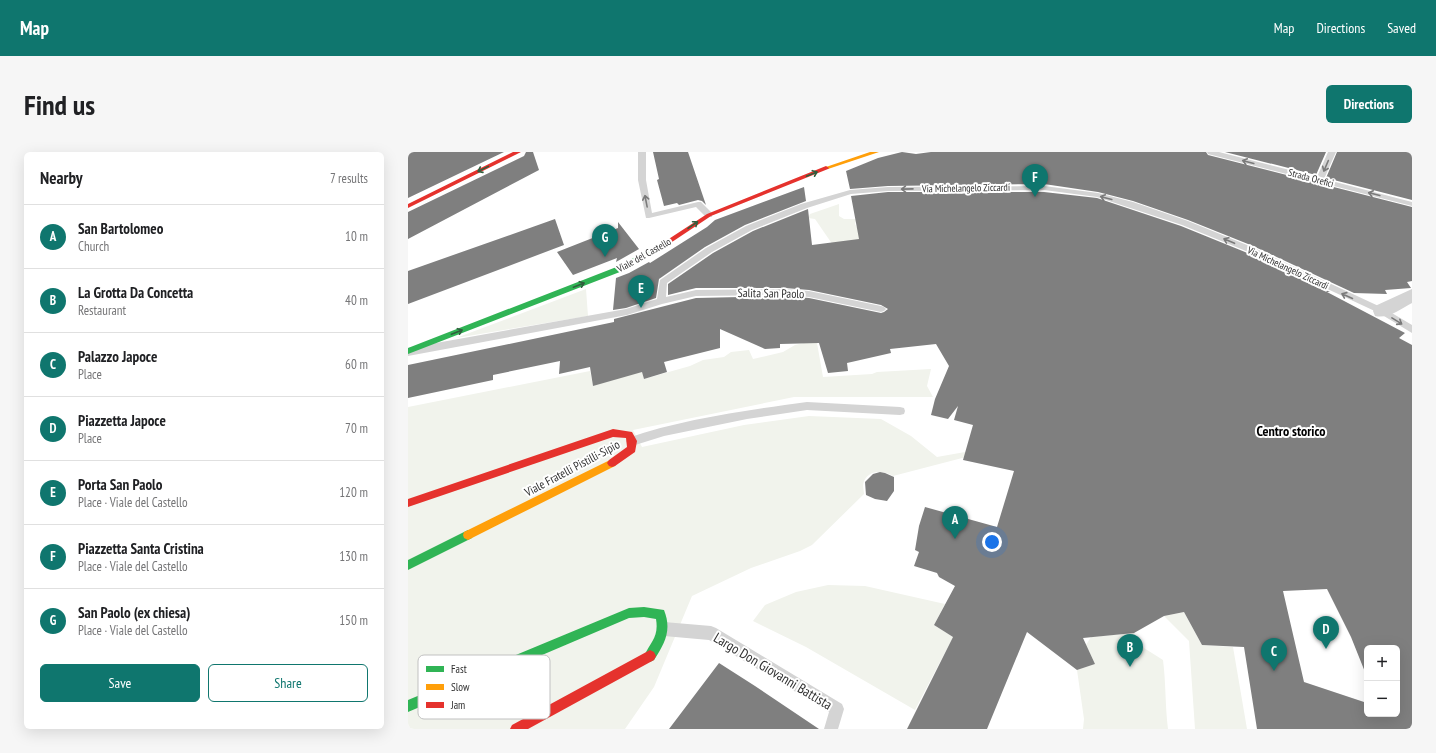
<!DOCTYPE html>
<meta charset="utf-8">
<style>
:root{--surface:#fff;--page:#f6f6f6;--text:#202124;--muted:#757577;--line:#e0e0e0;--accent:#0f766e}
body{margin:0;font-family:"PT Sans Narrow",sans-serif;background:var(--page);color:var(--text)}
.controls{position:absolute;right:12px;bottom:12px;display:grid;overflow:hidden;border-radius:6px;box-shadow:0 4px 16px #0002}
.controls button{width:36px;height:36px;display:grid;place-items:center;padding:0;border:0;border-bottom:1px solid var(--line);background:var(--surface);color:var(--text);font:20px sans-serif}
.you{position:absolute;left:584px;top:390px;width:14px;height:14px;margin:-10px;border:3px solid #fff;border-radius:50%;background:#1a73e8;box-shadow:0 0 0 6px #1a73e833}
.badge{display:grid;place-items:center;width:26px;height:26px;border-radius:50%;background:var(--accent);color:#fff;font-size:13px;font-weight:700}
.pin{position:absolute;translate:-50% -33px;filter:drop-shadow(0 1px 2px #0008)}
.pin::after{content:'';position:absolute;top:21px;width:14px;height:12px;background:inherit;clip-path:polygon(0 0,100% 0,50% 100%)}
.list{margin:0;padding:0;list-style:none}
h2{display:flex;justify-content:space-between;align-items:center;height:52px;margin:0;padding:0 16px;font-size:17px}
h2 small{font-size:13px;font-weight:400;color:var(--muted)}
.list li{display:grid;grid-template-columns:26px 1fr auto;gap:12px;align-items:center;box-sizing:border-box;height:64px;padding:0 16px;border-top:1px solid var(--line)}
.list b{display:block;font-size:15px;white-space:nowrap}
.list p{margin:0;font-size:13px;white-space:nowrap;color:var(--muted)}
.list em{font-size:13px;font-style:normal;color:var(--muted)}
.actions{display:flex;gap:8px;padding:12px 16px}
.actions a{flex:1;padding:9px 0;border:1px solid var(--accent);border-radius:6px;text-align:center;font-size:14px;color:var(--accent)}
.actions .main{background:var(--accent);color:#fff}
.map{position:relative;flex:none;width:1004px;height:577px;overflow:hidden;border-radius:6px}
header{display:flex;align-items:center;gap:24px;box-sizing:border-box;height:56px;padding:0 20px;background:var(--accent);color:#fff}
header strong{font-size:19px}
nav{display:flex;gap:22px;margin-inline-start:auto;font-size:14px}
.intro{display:flex;align-items:center;justify-content:space-between;box-sizing:border-box;height:96px;padding:0 24px}
h1{margin:0;font-size:28px}
.button{padding:10px 18px;border-radius:6px;background:var(--accent);color:#fff;font-size:14px;font-weight:700}
main{display:flex;gap:24px;padding:0 24px}
aside{flex:1;background:var(--surface);border-radius:6px;box-shadow:0 4px 16px #0002}
.map>svg:first-child{display:block}
.green{fill:#f1f3ec}
.building{fill:#7f7f7f;fill-rule:evenodd}
.lines{fill:none;stroke-linecap:round;stroke-linejoin:round}
.lane{fill:#d4d4d4;fill-rule:evenodd}
.street{fill:#d4d4d4;fill-rule:evenodd}
.fast{fill:#30b455;fill-rule:evenodd}
.slow{fill:#ff9f0a;fill-rule:evenodd}
.jam{fill:#e5322d;fill-rule:evenodd}
.oneway{stroke:#7a7a7a}
.oneway2{stroke:#305e3d}
.labels{text-anchor:middle;dominant-baseline:central;stroke-width:4;stroke-linejoin:round;paint-order:stroke}
.far-street-label{font-size:10px;fill:#303030;stroke:#fff}
.street-label{font-size:12px;fill:#303030;stroke:#fff}
.quarter-label{font-size:14px;font-weight:bold;fill:#000;stroke:#fff}
.near-street-label{font-size:14px;fill:#303030;stroke:#fff}
.key{fill:#fff;stroke:#c1c1c1;stroke-width:1}
.key-label{font-size:11px;fill:#303030}
</style>
<header>
<strong>Map</strong>
<nav><a>Map</a><a>Directions</a><a>Saved</a></nav>
</header>
<div class="intro"><h1>Find us</h1><a class="button">Directions</a></div>
<main>
<aside>
<h2>Nearby<small>7 results</small></h2>
<ul class="list">
<li><span class="badge">A</span><div><b>San Bartolomeo</b><p>Church</p></div><em>10 m</em></li>
<li><span class="badge">B</span><div><b>La Grotta Da Concetta</b><p>Restaurant</p></div><em>40 m</em></li>
<li><span class="badge">C</span><div><b>Palazzo Japoce</b><p>Place</p></div><em>60 m</em></li>
<li><span class="badge">D</span><div><b>Piazzetta Japoce</b><p>Place</p></div><em>70 m</em></li>
<li><span class="badge">E</span><div><b>Porta San Paolo</b><p>Place · Viale del Castello</p></div><em>120 m</em></li>
<li><span class="badge">F</span><div><b>Piazzetta Santa Cristina</b><p>Place · Viale del Castello</p></div><em>130 m</em></li>
<li><span class="badge">G</span><div><b>San Paolo (ex chiesa)</b><p>Place · Viale del Castello</p></div><em>150 m</em></li>
</ul>
<div class="actions"><a class="main">Save</a><a>Share</a></div>
</aside>
<div class="map">
<svg width="1004" height="577" viewBox="0 0 1004 577">
<rect width="100%" height="100%" fill="#fff"/>
<path class="green" d="M431,52V64L436,67H448L447,72L450,77L463,82L429,99L407,67L400,66L402,62Z
M178,137L180,164L48,186Z
M400,190L409,191L415,225L464,222L469,220L523,217L519,234L525,245H386L225,278L234,295L336,273L401,264L473,267L503,284L529,305L557,300L558,305L485,324C476,319 462,317 456,329C454,334 456,338 456,342L404,393L392,399L343,416L284,444L246,535L217,577H0V255L182,219L185,234L232,212L236,227L282,214L295,208L316,205L323,200L341,198L345,207L375,200L387,193Z
M420,433L457,434L537,452L526,473L545,485L507,558L398,495L345,469L357,453L388,440Z
M776,460L794,493L825,495L839,577H787L781,489L756,464Z
M726,481L736,496L755,508C758,531 757,554 760,577H675L676,567L669,518L687,512L678,493L683,485Z"/>
<path class="building" d="M0,0H96L0,46Z
M118,0H125L131,18L0,87V60L116,4Z
M245,0H280L298,53L294,49L290,48L271,53L269,51L256,54L249,28L251,27Z
M494,0L508,2L523,0H798L800,3L1004,55V129L999,130L1003,136L977,138L979,142L946,141L845,94L780,68L725,49L690,40L636,32L480,34L442,37L438,19L470,6Z
M817,0H918L908,23Z
M929,0H1004V48L918,26Z
M396,35L398,49L337,73L297,95L251,127L248,146L218,156L205,158L208,126L221,121L241,110L242,111L299,75L307,68Z
M480,40H636L689,46L773,74L837,100L922,140H919L997,181L991,186L1004,193V577H849L836,495L794,493L776,460L756,464L726,481L675,486L687,512L669,518L619,480L579,577H499L545,485L526,473L547,434L531,425L529,421L506,414L511,400L507,398L511,374L517,355L589,375L606,319L555,308L565,273L546,268L550,254L540,267L523,263L527,247L541,214L528,192L482,197L483,201L439,211L440,219L420,221L411,191L372,192V196L357,197L312,177V196L256,210L259,220L236,227L234,220L185,234L182,215L151,222L152,209L85,223V228L0,246V213L206,170V167L288,146L377,144L401,146L473,161L476,160L480,157L473,153L401,138L377,136H288L260,143V132L305,101L345,79L400,57L404,93L451,87L443,44ZM919,437L943,485L959,525V496H989V562H959V551L896,530L875,439Z
M147,67L156,93L0,152V119Z
M210,70L231,97L208,110L209,106L165,123L149,100L210,76Z
M472,320L477,321L486,325V339L479,349L467,347L458,343L457,330L465,322Z
M311,511L347,534L411,577H261Z"/>
<g class="lines">
<path class="lane" d="M230,0H238V28L244,61L290,50H293L304,61V65H298L288,55L241,66H238L230,28Z
M799,0H811L909,25L920,0H928L916,27L1004,50V54L800,2Z
M636,34L690,41L725,50L780,69L844,95L977,157L1004,173V181L971,161L838,99L774,73L689,45L636,38L480,39L443,42L399,56L344,78L304,100L259,131L258,145L288,138L377,137L401,139L473,154L476,155L478,157L476,159L473,160L401,145L377,143L288,144L254,152L219,163L0,204V196L218,157L249,147L252,128L298,96L338,74L393,52L442,38L480,35Z
M399,250L492,255L496,256L497,259L496,262L492,263L399,258L339,267L256,284L224,294L220,292L218,289L220,286C275,267 341,258 399,250Z
M256,470L303,474L308,476L434,552L436,557L430,577H416L421,560L301,488L256,484L251,482L249,477L251,472Z"/>
<path class="street" d="M1004,137V151C993,157 980,167 967,164L965,159L967,154Z"/>
<path class="fast" d="M251,92H253L256,94L217,118L0,202V196L211,114Z
M60,378L64,380L65,383L64,386L0,418V408Z
M236,455L256,458C264,478 257,491 246,508L242,510L238,508L236,504C243,489 251,485 248,467L236,465L221,466L0,560V548L221,456Z"/>
<path class="slow" d="M462,0H471L420,17L415,16Z
M204,307L207,308L209,311L207,314L64,386L60,388L56,386L55,383L56,380Z"/>
<path class="jam" d="M105,0H113L0,56V52Z
M418,14L421,16L420,17L303,64L255,96H253L250,94L299,62Z
M205,277L224,280L229,289L227,300L207,314L204,315L201,314L199,311L201,308L219,295L218,286L205,285L0,355V347Z
M242,498L246,500L248,504L246,508L120,577H102L104,573Z"/>
</g>
<defs><path id="oneway-shaft" d="M-6 0H5M1.5-3L5.5 0L1.5 3" fill="none" stroke-width="1.6" stroke-linecap="round" stroke-linejoin="round"/></defs>
<g class="oneway">
<use href="#oneway-shaft" transform="translate(840 10) rotate(-165)"/>
<use href="#oneway-shaft" transform="translate(918 14) rotate(113)"/>
<use href="#oneway-shaft" transform="translate(499 37) rotate(179)"/>
<use href="#oneway-shaft" transform="translate(966 42) rotate(-166)"/>
<use href="#oneway-shaft" transform="translate(698 46) rotate(-165)"/>
<use href="#oneway-shaft" transform="translate(238 49) rotate(-101)"/>
<use href="#oneway-shaft" transform="translate(821 89) rotate(-157)"/>
<use href="#oneway-shaft" transform="translate(939 144) rotate(-156)"/>
<use href="#oneway-shaft" transform="translate(989 169) rotate(32)"/>
</g>
<g class="oneway2">
<use href="#oneway-shaft" transform="translate(75 17) rotate(154)"/>
<use href="#oneway-shaft" transform="translate(404 22) rotate(-22)"/>
<use href="#oneway-shaft" transform="translate(285 73) rotate(-35)"/>
<use href="#oneway-shaft" transform="translate(171 133) rotate(-21)"/>
<use href="#oneway-shaft" transform="translate(49 180) rotate(-21)"/>
</g>
<g class="labels">
<g class="far-street-label">
<text transform="translate(903 26) rotate(15)">Strada Orefici</text>
<text transform="translate(558 36) rotate(-1)">Via Michelangelo Ziccardi</text>
<text transform="translate(236 103) rotate(-29)">Viale del Castello</text>
<text transform="translate(880 116) rotate(25)">Via Michelangelo Ziccardi</text>
</g>
<g class="street-label">
<text transform="translate(363 141) rotate(1)">Salita San Paolo</text>
<text transform="translate(164 316) rotate(-28)">Viale Fratelli Pistilli-Sipio</text>
</g>
<g class="quarter-label">
<text x="883" y="279">Centro storico</text>
</g>
<g class="near-street-label">
<text transform="translate(365 519) rotate(31)">Largo Don Giovanni Battista</text>
</g>
</g>
<rect x="10" y="503" width="132" height="64" rx="6" class="key"/>
<rect x="18" y="514" width="18" height="6" fill="#30b455"/>
<rect x="18" y="532" width="18" height="6" fill="#ff9f0a"/>
<rect x="18" y="550" width="18" height="6" fill="#e5322d"/>
<g class="key-label">
<text x="43" y="521">Fast</text>
<text x="43" y="539">Slow</text>
<text x="43" y="557">Jam</text>
</g>
</svg>
<div class="controls">
<button>+</button>
<button>−</button>
</div>
<div class="you"></div>
<div class="pin badge" style="left:547px;top:387px">A</div>
<div class="pin badge" style="left:722px;top:515px">B</div>
<div class="pin badge" style="left:866px;top:519px">C</div>
<div class="pin badge" style="left:918px;top:497px">D</div>
<div class="pin badge" style="left:233px;top:156px">E</div>
<div class="pin badge" style="left:627px;top:45px">F</div>
<div class="pin badge" style="left:197px;top:105px">G</div>
</div>
</main>
